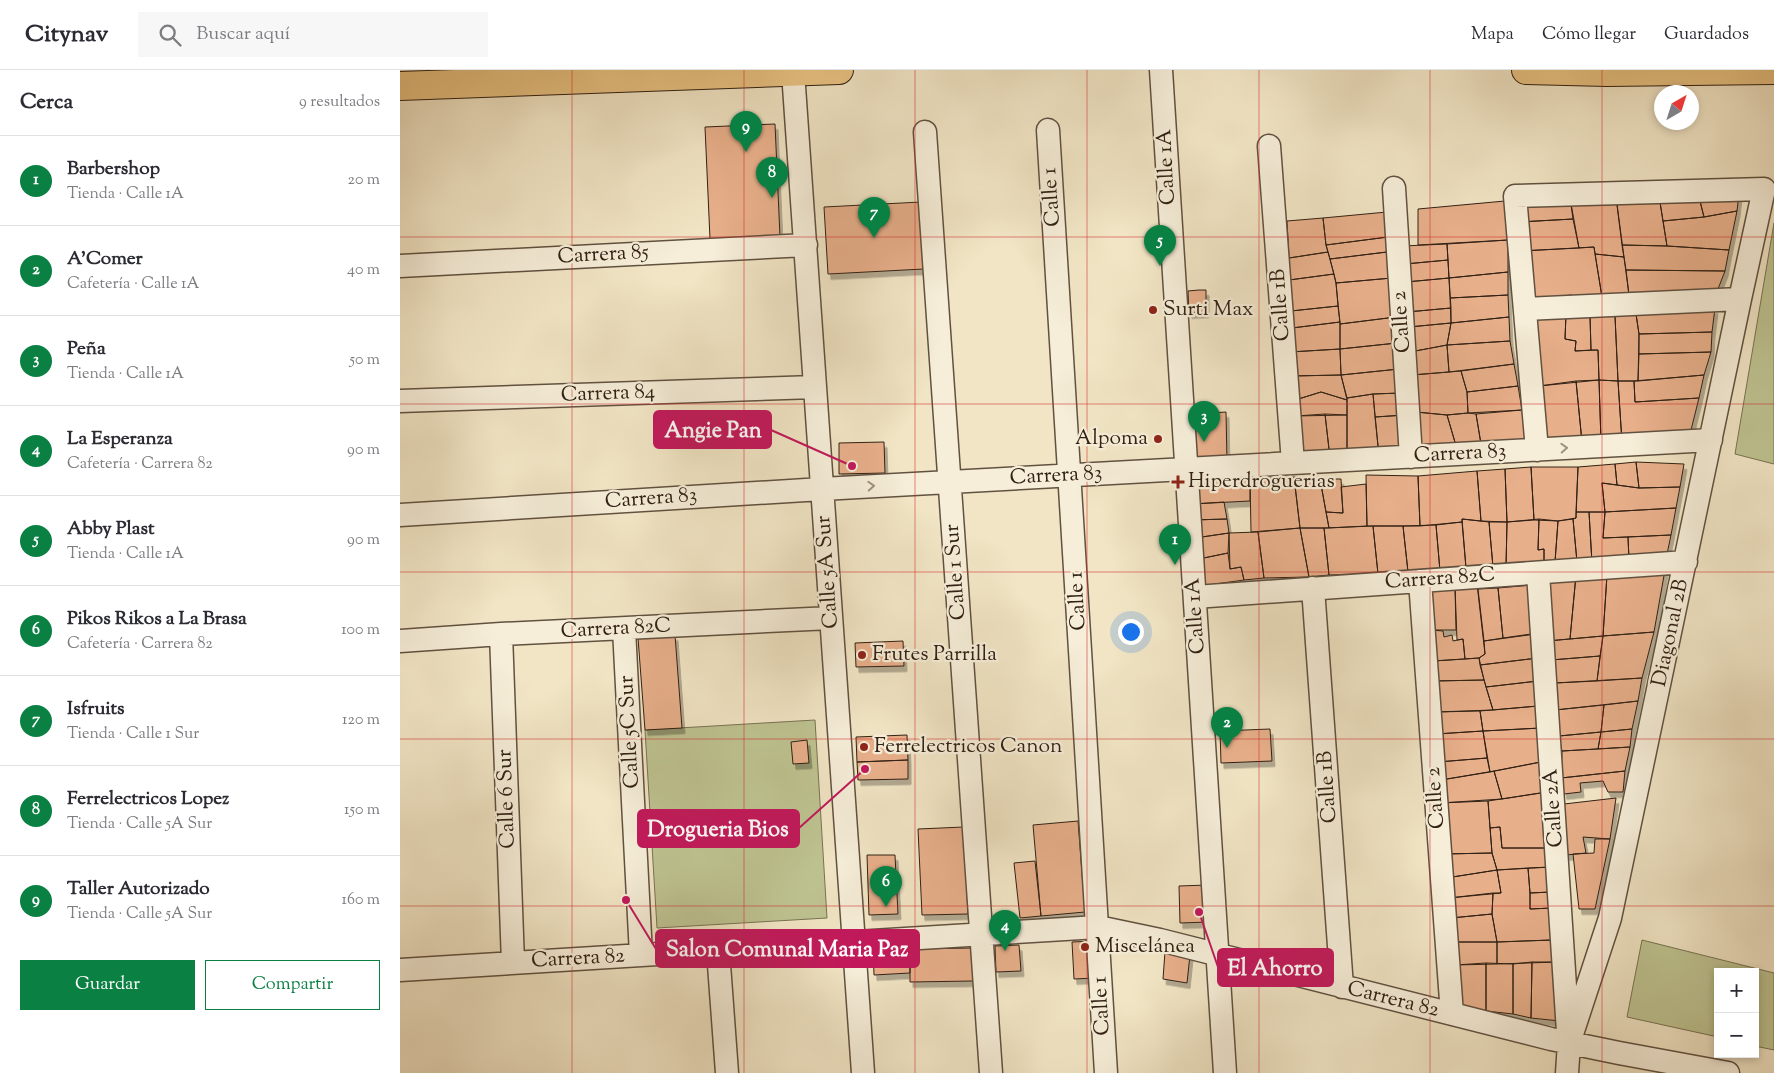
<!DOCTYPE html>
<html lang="es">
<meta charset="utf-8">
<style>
:root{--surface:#fff;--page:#f7f7f7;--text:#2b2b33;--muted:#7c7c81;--line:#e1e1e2;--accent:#0b8043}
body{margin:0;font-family:"Sorts Mill Goudy",serif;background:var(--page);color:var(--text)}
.controls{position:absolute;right:15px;bottom:15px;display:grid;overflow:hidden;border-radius:0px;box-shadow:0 2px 8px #0003}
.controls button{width:45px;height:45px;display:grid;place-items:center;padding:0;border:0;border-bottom:1px solid var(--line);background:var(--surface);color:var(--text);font:25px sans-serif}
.compass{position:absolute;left:1254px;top:15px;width:45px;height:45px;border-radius:50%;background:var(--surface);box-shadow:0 2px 8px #0003;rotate:39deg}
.you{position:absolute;left:730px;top:561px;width:18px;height:18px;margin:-12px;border:4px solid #fff;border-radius:50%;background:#1a73e8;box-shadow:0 0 0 8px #1a73e833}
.badge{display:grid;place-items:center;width:32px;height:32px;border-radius:50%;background:var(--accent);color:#fff;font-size:16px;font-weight:700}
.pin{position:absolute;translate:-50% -41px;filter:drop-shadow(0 1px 2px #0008)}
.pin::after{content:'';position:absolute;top:26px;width:18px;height:15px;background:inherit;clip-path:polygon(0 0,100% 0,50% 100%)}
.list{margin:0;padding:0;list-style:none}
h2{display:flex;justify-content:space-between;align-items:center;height:65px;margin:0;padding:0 20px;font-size:21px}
h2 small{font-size:16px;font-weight:400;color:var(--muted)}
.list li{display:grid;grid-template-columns:32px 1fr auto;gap:15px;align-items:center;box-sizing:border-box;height:90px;padding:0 20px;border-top:1px solid var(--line)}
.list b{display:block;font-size:19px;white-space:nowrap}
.list p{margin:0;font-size:16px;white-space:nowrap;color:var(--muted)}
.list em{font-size:16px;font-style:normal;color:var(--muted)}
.actions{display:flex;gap:10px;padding:15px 20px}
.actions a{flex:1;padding:11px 0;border:1px solid var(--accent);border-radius:0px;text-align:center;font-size:18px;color:var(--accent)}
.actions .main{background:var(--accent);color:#fff}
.icon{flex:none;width:28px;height:28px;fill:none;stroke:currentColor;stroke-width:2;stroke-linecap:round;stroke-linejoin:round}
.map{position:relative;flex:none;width:1374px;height:1003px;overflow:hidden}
header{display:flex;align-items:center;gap:30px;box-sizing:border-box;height:70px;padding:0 25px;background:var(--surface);border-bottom:1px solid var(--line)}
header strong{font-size:24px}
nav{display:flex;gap:28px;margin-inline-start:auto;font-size:18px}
.search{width:350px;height:45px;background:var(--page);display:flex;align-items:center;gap:12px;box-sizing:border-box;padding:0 18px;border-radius:0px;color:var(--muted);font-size:19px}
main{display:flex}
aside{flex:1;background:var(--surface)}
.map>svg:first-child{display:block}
.green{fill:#bec391;stroke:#787252}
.building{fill:#e7af8a;stroke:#312014;filter:url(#shadow)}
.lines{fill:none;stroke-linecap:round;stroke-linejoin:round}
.street-casing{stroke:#615140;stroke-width:25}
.primary-casing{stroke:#312014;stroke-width:30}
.highway-casing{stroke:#312014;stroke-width:30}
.street{stroke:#f6eed9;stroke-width:22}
.primary{stroke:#e8c282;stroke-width:28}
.highway{stroke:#e8c282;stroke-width:28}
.oneway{stroke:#9d9180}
.grid{fill:none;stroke:#d62828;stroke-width:1;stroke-opacity:0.55}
.poi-dot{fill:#8f2418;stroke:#f6eed9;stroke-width:2}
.labels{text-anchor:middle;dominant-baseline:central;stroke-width:4.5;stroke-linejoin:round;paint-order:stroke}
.street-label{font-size:21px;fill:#312014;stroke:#f6eed9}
.poi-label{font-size:21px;fill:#312014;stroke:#f6eed9;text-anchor:start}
.leader{fill:none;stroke:#c2185b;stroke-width:2}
.callout-dot{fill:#c2185b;stroke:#f6eed9;stroke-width:2}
.callout{fill:#c2185b;stroke:#c2185b;stroke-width:2}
.callout-label{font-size:22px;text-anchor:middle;font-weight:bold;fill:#fff}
</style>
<header>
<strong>Citynav</strong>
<div class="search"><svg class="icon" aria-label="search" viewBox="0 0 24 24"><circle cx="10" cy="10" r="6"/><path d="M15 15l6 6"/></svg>Buscar aquí</div>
<nav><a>Mapa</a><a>Cómo llegar</a><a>Guardados</a></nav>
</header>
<main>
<aside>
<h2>Cerca<small>9 resultados</small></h2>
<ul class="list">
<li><span class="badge">1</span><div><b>Barbershop</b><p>Tienda · Calle 1A</p></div><em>20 m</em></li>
<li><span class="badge">2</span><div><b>A'Comer</b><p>Cafetería · Calle 1A</p></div><em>40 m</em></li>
<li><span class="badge">3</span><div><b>Peña</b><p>Tienda · Calle 1A</p></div><em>50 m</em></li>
<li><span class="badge">4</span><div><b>La Esperanza</b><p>Cafetería · Carrera 82</p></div><em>90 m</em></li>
<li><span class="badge">5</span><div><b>Abby Plast</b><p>Tienda · Calle 1A</p></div><em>90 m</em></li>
<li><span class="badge">6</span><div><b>Pikos Rikos a La Brasa</b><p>Cafetería · Carrera 82</p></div><em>100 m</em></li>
<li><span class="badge">7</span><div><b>Isfruits</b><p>Tienda · Calle 1 Sur</p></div><em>120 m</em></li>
<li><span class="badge">8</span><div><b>Ferrelectricos Lopez</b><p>Tienda · Calle 5A Sur</p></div><em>150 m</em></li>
<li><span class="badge">9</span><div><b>Taller Autorizado</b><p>Tienda · Calle 5A Sur</p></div><em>160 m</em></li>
</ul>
<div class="actions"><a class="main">Guardar</a><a>Compartir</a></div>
</aside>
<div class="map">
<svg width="1374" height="1003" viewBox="0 0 1374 1003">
<defs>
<filter id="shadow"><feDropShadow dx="3" dy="5.5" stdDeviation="0" flood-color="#0004"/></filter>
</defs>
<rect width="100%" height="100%" fill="#f1e5c5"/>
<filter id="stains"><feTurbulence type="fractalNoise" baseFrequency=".004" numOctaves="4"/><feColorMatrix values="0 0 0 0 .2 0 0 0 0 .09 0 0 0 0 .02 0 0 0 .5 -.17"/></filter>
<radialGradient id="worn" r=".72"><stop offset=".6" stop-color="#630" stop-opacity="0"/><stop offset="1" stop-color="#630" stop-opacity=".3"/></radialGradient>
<path class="green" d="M1374,153V394L1335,384Z
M415,650L427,848L257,858L245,660Z
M1242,870L1374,903V980L1355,976V902H1318V967L1227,947Z"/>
<path class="building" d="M375,54L380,167L310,169L305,57Z
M1339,124L1337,141L1304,147L1299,127Z
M1259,126L1299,127L1304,147L1263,151Z
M1259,126L1267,176L1222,175L1216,127Z
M1216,127L1224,187L1195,184L1194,177L1179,178L1170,128Z
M1170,128L1173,149L1119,152L1118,129Z
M1105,131L1108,170L1018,175V139Z
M521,132L524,199L428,204L424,137Z
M1337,141L1329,180L1267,176L1263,151L1304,147Z
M987,142L988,167L926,175L923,148Z
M923,148L926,175L928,182L889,188L887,151Z
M1173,149L1179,178L1121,181L1119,152Z
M988,167L987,182L930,189L926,175Z
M1108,170V202L1049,208L1047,174Z
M1047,174L1048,190L1005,194L1003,176Z
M1222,175L1267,176L1329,180L1325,201L1226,200Z
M1194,177L1202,227L1174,231L1172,225L1129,229L1121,181Z
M928,182L934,204L889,210V188Z
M987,182L992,208L936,213L930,189Z
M1195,184L1224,187L1229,225L1202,227Z
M1048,190L1049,208L1006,212L1005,194Z
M1226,200L1325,201L1318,219L1229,225Z
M1108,202V225L1050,228L1049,208Z
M934,204L936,213L938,236L891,241L889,210Z
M992,208L996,247L940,254L936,213Z
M1049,208L1051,238L1007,242L1006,212Z
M799,220H806V242L789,243L788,221Z
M1108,225L1109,247L1051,253L1050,228Z
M938,236L940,252L892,258L891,241Z
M1051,238V253L1009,257L1007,242Z
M1315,238L1312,262L1239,264L1236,244Z
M1166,244L1165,269L1176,271L1175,281L1198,280L1199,310L1139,316L1126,246Z
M1166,244L1190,246L1191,280L1175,281L1176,271L1165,269Z
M1236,244L1239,264L1238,311H1218L1215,246Z
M1190,246H1215L1218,311L1199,310L1198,280H1191Z
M996,247L997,273L940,279V254Z
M1109,247L1110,271L1047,275L1051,253Z
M940,252V279L890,282L892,258Z
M1051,253L1047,275L1010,282L1009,257Z
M1312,262L1311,282L1239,284V264Z
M1110,271L1114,294L1049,302L1047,275Z
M997,273L999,299L941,305L940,279Z
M1047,275L1049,302L1012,305L1010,282Z
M940,279L941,305L892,306L890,282Z
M1311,282L1304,305L1238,311L1239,284Z
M1114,294L1118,316L1067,322L1061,301Z
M999,299L1001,323L973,324L947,328L941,305Z
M1061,301L1067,322L1068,343L1047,345L1016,342L1012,305Z
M941,305L947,330L921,322L892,331V306Z
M1304,305L1299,328L1235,332L1234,311Z
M1199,310L1218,311L1222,372H1201Z
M1199,310L1201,372H1182L1176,311Z
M1176,311L1182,372L1147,375L1139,316Z
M1218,311H1234L1235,332L1299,328L1289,368L1222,372Z
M1118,316L1122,340L1068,343L1067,322Z
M921,322L947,330V345L896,346L892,331Z
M1001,323L1005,345L975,347L973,324Z
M973,324L979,386L947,388V328Z
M1122,340L1126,375L1082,380L1076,344Z
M826,342L827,392H795L793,377L796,344Z
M1016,342L1047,345L1057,379L1019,382Z
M1068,343L1076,344L1082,380L1057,379L1047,345Z
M925,344L930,388L900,391L896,346Z
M925,344L947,345V388H930Z
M1005,345V385L979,386L975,347Z
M484,372L485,403L439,404V373Z
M1236,392L1284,394L1280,417L1239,418Z
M1236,392L1239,418L1217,415L1215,394Z
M1215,394L1217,415L1202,413L1205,442H1176L1178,397Z
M1131,397L1134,450L1107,452L1105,399Z
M1131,397H1178L1176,448L1158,451L1134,450Z
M1105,399L1107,452L1081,451L1077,401Z
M1077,401L1081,451L1062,449V452L1020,456L1018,406Z
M966,405L1018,406L1020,456H967Z
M894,407L900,458L851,462L850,409Z
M894,407L920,409L929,458H900Z
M850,409V431L792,434L791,411Z
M920,409H941L943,443L926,442Z
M1202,413L1239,418L1280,417L1276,438L1205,442Z
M966,414L967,456L929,458L926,442L943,443L941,417Z
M824,432L827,449L792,450V434Z
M1276,438L1271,465L1203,468L1205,442Z
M1176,442H1189L1192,493L1177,492L1173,449L1176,448Z
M1189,442H1205L1203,468L1228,467L1229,490L1192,493Z
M827,449L829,463L795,468L792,450Z
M1062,449L1089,452L1093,497L1066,498Z
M1139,449L1158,451L1155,492L1144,495V479L1138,480Z
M1139,449L1138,480L1144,479V495L1106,497L1107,452Z
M1173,449L1177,492H1155L1158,451Z
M1062,452L1066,498L1040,501L1036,455Z
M1089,452H1107L1106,497H1093Z
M1036,455L1040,501L1008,502L1003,456Z
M973,456H1003L1008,502L978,504Z
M973,456L978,504L929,505L924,458Z
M900,458H924L929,505L909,507Z
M900,458L909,507L864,508L858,462Z
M858,462L864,508L844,510L841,497L830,499L829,463Z
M829,463L828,483L794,490L795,468Z
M1271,465L1266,489L1229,490L1228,467Z
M828,483L830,499L841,497L844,510L794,517V490Z
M1265,500L1254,562L1203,566L1207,505Z
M1176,505H1207L1203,566L1170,569Z
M1176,505L1170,569L1147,571L1144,507Z
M1077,514L1085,584L1079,588L1065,589L1063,569L1057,570L1055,517Z
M1132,515L1138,563L1103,568L1098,518Z
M1025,516L1055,517L1056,560H1030Z
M1098,518L1103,568L1084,571L1078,519Z
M1030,560L1043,561L1044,567L1052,565L1053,571L1063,569L1065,589L1033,591Z
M1254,562L1242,608L1197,611L1203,566Z
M1136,564L1138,588L1080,595L1079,588L1085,584L1084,571Z
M275,565L282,658L245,660L238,568Z
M1203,566L1200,586L1151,590L1147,571Z
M503,571L504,596L456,597L455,573Z
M1200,586L1197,611L1155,613L1151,590Z
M1079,588L1084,610L1034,611L1033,591Z
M1138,588V611L1086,617L1080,595Z
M1242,608L1238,631L1155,640V613Z
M1084,610L1093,640L1036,642L1034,611Z
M1138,611V636L1093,640L1086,617Z
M1238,631L1232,659L1201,662L1204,635Z
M1204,635L1201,662L1159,666L1155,640Z
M1138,636L1141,658L1083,661L1080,641Z
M1080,641L1083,661L1036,664V642Z
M1141,658L1146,691L1090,702L1083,661Z
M870,659L872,691L821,693L820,661Z
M1232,659L1230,677L1198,679L1201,662Z
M1083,661L1087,688L1038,692L1036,664Z
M1201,662L1198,679L1162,681L1159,666Z
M507,665L508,690L457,692L456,667Z
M407,670L409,693L393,694L391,672Z
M1230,677L1225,701L1161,708L1162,681Z
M1087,688L1090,702L1041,710L1038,692Z
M508,690V709L458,710L457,692Z
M1146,691L1147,722L1102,729L1094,701Z
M1094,701L1102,729L1040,733L1041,710Z
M1225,701L1223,722H1208L1203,711L1180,713L1181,722L1164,724L1161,708Z
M1147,722L1151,778H1102L1100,757L1090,758L1088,731Z
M1216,728L1210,769L1183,767L1186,783L1166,785L1164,734Z
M1088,731L1092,783L1044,784L1040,733Z
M678,751L685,842L641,846L633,755Z
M564,757L568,844L522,845L518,759Z
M1100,757L1102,778H1151V797L1097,800L1092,783L1090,758Z
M1195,769H1210L1195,839H1179L1173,784L1194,783Z
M1092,783L1097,800L1046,808L1044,784Z
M467,785H495L498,844L469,845Z
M635,791L641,846L620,848L614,793Z
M1151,797V822L1130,823L1128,798Z
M1128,798L1130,823V839L1152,838V870L1097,872L1092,844L1093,823H1101L1097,800Z
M1097,800L1101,823L1049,828L1046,808Z
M808,815L809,852L780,853L779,816Z
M1151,822L1152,838L1130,839V823Z
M1093,823L1092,844L1051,848L1049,828Z
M1092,844L1097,872H1054L1051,848Z
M1152,870L1158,892L1097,894V872Z
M694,871L696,908L674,909L672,872Z
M1054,872H1097V894L1055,895Z
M619,875L621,901L596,902L595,876Z
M573,878V911L510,912V879Z
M510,879V903L474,905L473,880Z
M765,882L790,885L787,913L763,909Z
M1132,892H1158L1160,951L1131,948Z
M1132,892L1131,948L1113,944V894Z
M1086,893L1113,894V944L1086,941Z
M1086,893V941L1059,937L1055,895Z"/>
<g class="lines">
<defs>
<path id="street" d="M761,0L825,1003
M393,2L463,1003
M648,60L706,1003
M525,62L591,1003
M869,76L893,393
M994,118L1011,387
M0,196L406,175
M1125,239L1340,229
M0,331L415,317
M1137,380L1115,126L1364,119L1340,229L1210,848L1169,973L1167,1003
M0,445L422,419L1311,370
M1138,503L1168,962
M1020,511L1052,944
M913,518L942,917
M795,527L1286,492
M224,559L241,885
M101,564L113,893
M0,571L101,564L431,548
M318,881L327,1003
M0,900L698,857L760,870L1151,969L1219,983L1328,1003"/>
<path id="primary" d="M0,16L439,0"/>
<path id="highway" d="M1126,0L1207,2L1373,0"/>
</defs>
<use href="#street" class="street-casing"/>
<use href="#primary" class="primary-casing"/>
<use href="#highway" class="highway-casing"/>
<use href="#street" class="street"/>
<use href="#primary" class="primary"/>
<use href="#highway" class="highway"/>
</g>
<defs><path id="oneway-chevron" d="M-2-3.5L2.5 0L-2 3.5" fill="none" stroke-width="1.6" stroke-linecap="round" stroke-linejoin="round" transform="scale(1.25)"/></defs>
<g class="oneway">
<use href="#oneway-chevron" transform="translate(1164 378) rotate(-3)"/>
<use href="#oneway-chevron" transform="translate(471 416) rotate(-3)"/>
</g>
<path class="grid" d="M172,0V1003M344,0V1003M515,0V1003M687,0V1003M859,0V1003M1030,0V1003M1202,0V1003M0,167H1374M0,334H1374M0,502H1374M0,669H1374M0,836H1374"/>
<g class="poi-dot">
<circle cx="753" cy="240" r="5"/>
<circle cx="758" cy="369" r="5"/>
<path d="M775.5 404.5h5v5h5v5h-5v5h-5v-5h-5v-5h5z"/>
<circle cx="462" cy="585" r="5"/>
<circle cx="464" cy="677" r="5"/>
<circle cx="685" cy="877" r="5"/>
</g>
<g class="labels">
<g class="street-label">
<text transform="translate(767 97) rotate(-93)">Calle 1A</text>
<text transform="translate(652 127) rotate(-94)">Calle 1</text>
<text transform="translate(203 185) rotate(-3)">Carrera 85</text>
<text transform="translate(881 235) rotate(-94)">Calle 1B</text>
<text transform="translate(1002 252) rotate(-94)">Calle 2</text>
<text transform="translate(208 324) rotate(-2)">Carrera 84</text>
<text transform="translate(1060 384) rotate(-3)">Carrera 83</text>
<text transform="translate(656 406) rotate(-3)">Carrera 83</text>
<text transform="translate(251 429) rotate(-4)">Carrera 83</text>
<text transform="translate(428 502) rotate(-94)">Calle 5A Sur</text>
<text transform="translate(556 502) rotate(-94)">Calle 1 Sur</text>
<text transform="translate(1040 509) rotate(-4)">Carrera 82C</text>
<text transform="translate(678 531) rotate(-93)">Calle 1</text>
<text transform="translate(796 546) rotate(-94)">Calle 1A</text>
<text transform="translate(216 559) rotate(-3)">Carrera 82C</text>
<text transform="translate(1271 563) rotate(-78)">Diagonal 2B</text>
<text transform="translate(230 662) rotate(-93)">Calle 5C Sur</text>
<text transform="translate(928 717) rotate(-94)">Calle 1B</text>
<text transform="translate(1036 728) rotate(-94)">Calle 2</text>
<text transform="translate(107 729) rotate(-92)">Calle 6 Sur</text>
<text transform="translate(1154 738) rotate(-94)">Calle 2A</text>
<text transform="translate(178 889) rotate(-3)">Carrera 82</text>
<text transform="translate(993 930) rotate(14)">Carrera 82</text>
<text transform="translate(702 936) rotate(-93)">Calle 1</text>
</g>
<g class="poi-label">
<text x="763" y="240">Surti Max</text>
<text x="748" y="369" text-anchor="end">Alpoma</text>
<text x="788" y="412">Hiperdroguerias</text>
<text x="472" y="585">Frutes Parrilla</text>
<text x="474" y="677">Ferrelectricos Canon</text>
<text x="695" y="877">Miscelánea</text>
</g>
</g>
<path class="leader" d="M452 396L371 360M465 699L399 758M226 830L256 879M799 842L818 897"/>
<g class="callout-dot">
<circle cx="452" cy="396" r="5"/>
<circle cx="465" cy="699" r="5"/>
<circle cx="226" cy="830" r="5"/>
<circle cx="799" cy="842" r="5"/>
</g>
<g class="callout">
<rect x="254" y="341" width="117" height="37" rx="5"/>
<rect x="238" y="740" width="161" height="37" rx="5"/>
<rect x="256" y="860" width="263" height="37" rx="5"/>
<rect x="818" y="879" width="115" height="37" rx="5"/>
</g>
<g class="callout-label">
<text x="313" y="367">Angie Pan</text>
<text x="318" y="766">Drogueria Bios</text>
<text x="387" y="886">Salon Comunal Maria Paz</text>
<text x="875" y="905">El Ahorro</text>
</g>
<rect width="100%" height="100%" filter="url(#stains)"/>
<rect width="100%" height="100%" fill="url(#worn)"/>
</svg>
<div class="controls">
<button>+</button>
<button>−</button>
</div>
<svg class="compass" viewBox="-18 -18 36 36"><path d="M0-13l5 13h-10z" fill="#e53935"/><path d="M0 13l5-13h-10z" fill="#7c7c81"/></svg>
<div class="you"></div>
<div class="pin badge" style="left:775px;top:495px">1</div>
<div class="pin badge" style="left:827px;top:678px">2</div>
<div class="pin badge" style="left:804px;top:372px">3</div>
<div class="pin badge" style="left:605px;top:881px">4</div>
<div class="pin badge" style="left:760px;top:196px">5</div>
<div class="pin badge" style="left:486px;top:837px">6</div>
<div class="pin badge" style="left:474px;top:168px">7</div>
<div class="pin badge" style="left:372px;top:128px">8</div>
<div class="pin badge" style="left:346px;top:82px">9</div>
</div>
</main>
